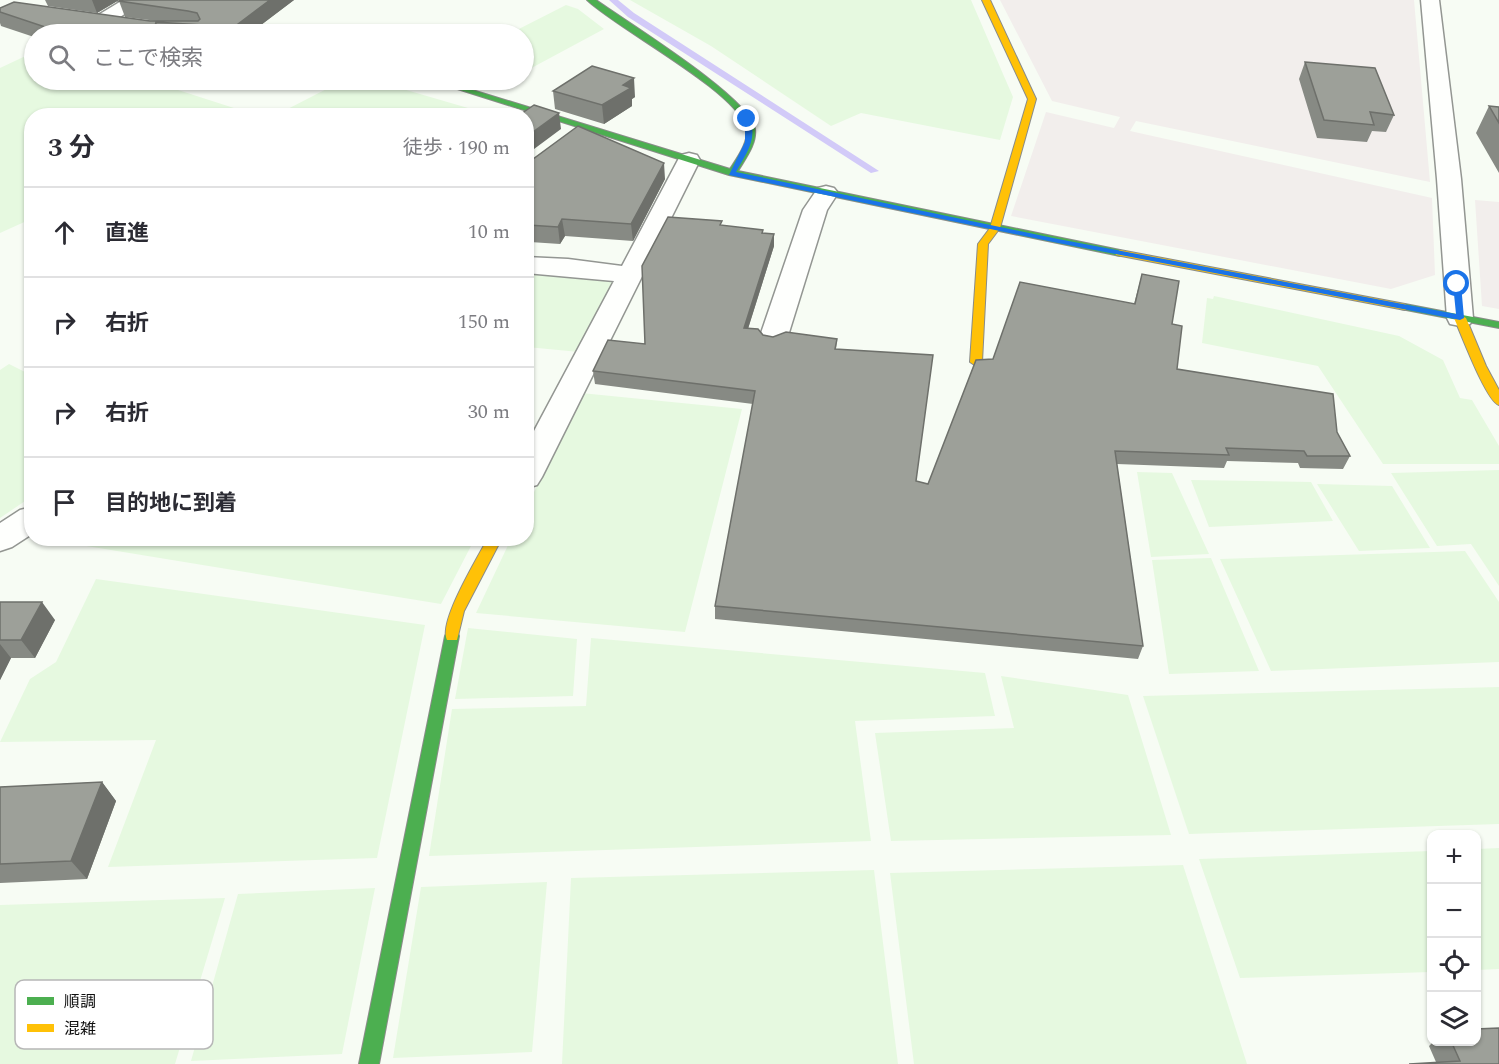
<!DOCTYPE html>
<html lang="ja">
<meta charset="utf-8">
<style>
:root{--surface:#fff;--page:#f2f2f3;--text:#2b2b33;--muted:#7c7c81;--line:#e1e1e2}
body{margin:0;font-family:Spectral,"Noto Sans JP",serif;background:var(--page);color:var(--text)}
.controls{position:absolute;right:18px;bottom:18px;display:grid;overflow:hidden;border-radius:12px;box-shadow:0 2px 4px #0004}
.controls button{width:54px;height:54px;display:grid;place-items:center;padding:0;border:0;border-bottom:2px solid var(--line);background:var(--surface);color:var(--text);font:30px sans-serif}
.stop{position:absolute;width:18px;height:18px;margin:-14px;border:4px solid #1a73e8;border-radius:50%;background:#fff}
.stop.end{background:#1a73e8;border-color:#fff;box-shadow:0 2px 6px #0008}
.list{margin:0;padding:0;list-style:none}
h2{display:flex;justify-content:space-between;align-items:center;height:78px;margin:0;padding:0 24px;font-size:26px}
h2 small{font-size:20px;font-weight:400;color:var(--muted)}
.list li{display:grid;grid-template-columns:39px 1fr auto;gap:18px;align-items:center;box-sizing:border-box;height:90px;padding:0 24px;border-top:2px solid var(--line)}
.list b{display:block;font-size:22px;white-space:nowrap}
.list em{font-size:20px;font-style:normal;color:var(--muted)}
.icon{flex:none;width:33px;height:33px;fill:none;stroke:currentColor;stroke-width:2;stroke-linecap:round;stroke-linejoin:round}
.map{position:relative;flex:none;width:1499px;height:1064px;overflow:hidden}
.search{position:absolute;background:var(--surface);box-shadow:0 2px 4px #0004;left:24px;top:24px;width:510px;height:66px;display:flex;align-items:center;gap:15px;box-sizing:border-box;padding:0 21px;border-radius:33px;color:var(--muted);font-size:22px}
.panel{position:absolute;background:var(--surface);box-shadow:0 2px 4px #0004;left:24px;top:108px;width:510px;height:438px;border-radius:24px}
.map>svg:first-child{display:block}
.industrial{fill:#f2eeec}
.farmland{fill:#e6f9e0}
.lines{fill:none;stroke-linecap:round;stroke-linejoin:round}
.stream{fill:#d2caf8;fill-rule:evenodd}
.street-casing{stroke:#939692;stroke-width:3}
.fast-casing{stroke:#8a8c89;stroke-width:2}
.slow-casing{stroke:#8a8c89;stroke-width:2}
.street{fill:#fefffd;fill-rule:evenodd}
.fast{fill:#4caf50;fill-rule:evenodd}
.slow{fill:#ffc107;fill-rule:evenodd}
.wall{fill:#878a84}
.shaded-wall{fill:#6e706b}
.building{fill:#9da099;stroke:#6e706b;stroke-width:1.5}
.route{fill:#1a73e8}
.key{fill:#fff;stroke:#b7b7b7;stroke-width:1.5}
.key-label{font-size:16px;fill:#0f0f0f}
</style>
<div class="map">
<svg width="1499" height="1064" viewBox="0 0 1499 1064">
<rect width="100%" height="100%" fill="#f7fcf4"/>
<path class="industrial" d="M1000,0H1414L1430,182L1136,121L1130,131L1432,198L1435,275L1391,289L1011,216L1046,112L1114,128L1120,117L1052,101Z
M1475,200L1499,202V309L1482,306Z"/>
<path class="farmland" d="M630,0H971L1013,97L1000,140L861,113L831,126L711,46Z
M566,5L578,9L604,29L524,72V34H509Z
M34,52V80H147L237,109L225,116H32L31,219L0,233V68Z
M344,80H372L492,115H276Z
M526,273L614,280L579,352L527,347Z
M1214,296L1399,336L1443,360L1460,398L1472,400L1499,446V464H1383L1318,366L1202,343L1207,298L1213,299Z
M9,364L31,375V497L0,518V370Z
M581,393L742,409L685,632L476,613L511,539L526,538L527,507Z
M1499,470V586L1471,544L1437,546L1391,473Z
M1137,472L1172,473L1209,554L1151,557Z
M1191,480L1311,482L1333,521L1209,527Z
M1317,484L1392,486L1430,548L1359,551Z
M59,539L423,538L471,546L441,604L56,541Z
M1465,551L1499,602V662L1271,671L1220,559Z
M1211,558L1259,671L1169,674L1152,560Z
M96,579L425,625L377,858L108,867L156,740L0,742L30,679L56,662Z
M468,628L577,639L573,696L455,699Z
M591,638L985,673L995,716L855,721L871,841L429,856L452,709L586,706Z
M1001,676L1128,695L1171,835L891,841L875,733L1014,728Z
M1499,687V824L1189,834L1143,696Z
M1499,848V969L1477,970V849Z
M1431,851V972L1240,978L1199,859Z
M1183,865L1247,1064H914L890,873Z
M874,870L898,1064H562L571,878Z
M547,882L532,1052L393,1058L421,887Z
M375,888L342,1054L191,1061L238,894Z
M225,898L175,1064H0V905Z"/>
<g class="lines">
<path class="stream" d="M609,0H618L634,13L879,171L871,173L628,17Z"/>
<defs>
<path id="street" d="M123,0H144L109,25H95L93,21L95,17Z
M1421,0H1439L1461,179L1473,318L1470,324L1460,326L1450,324L1447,318L1437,179Z
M689,153L697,155L700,160L542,477L537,485L526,488V446L614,281L526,273V257L568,259L622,266L678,160L681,155Z
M826,186L834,188L838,193L827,210L787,339L783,345L773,347L763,345L759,339L803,210L818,188Z
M32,507V534L12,547L0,551V523L20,510Z"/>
<path id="fast" d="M587,0H596C625,21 751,98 755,129C757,144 745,159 738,171L1120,250L1125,253L1120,256L729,175L429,80H440L730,169C737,158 750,141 746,127C735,90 619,30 587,0Z
M1405,304L1499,322V328L1401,309L1400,307Z
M452,630L457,632L459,636L379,1064H359L445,636L447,632Z"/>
<path id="slow" d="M982,0H990L1036,99L1000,228L988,244L982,362L976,366L970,362L978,244L990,228L1028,99Z
M1120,250L1405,304L1410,307L1405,310L1116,255L1115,253Z
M1460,315L1466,318L1486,366L1499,390V405C1486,401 1461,333 1454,318Z
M488,538H502L464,611L457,640H447C438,622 478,557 488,538Z"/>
</defs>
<use href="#street" class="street-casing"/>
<use href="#fast" class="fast-casing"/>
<use href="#slow" class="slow-casing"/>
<use href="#street" class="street"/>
<use href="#fast" class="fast"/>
<use href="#slow" class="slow"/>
</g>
<path class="wall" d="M45,0H119L97,13L48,6Z
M294,0L249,34H34V37L1,26L0,23V8L157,21L125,17L119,1Z
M1305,62L1394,115L1386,132L1372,131L1367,142L1317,138L1299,79Z
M553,91L635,97L632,99V106L604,124L555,109Z
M1489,106L1499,107V173L1476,133Z
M526,160L665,179L633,241L565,236L560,244L530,242L526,248Z
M722,226L763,230V233L774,234V246L748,329L763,335L773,337L837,339L836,349L916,481L928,484L993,359L1134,304L1142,274L1172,324L1177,369L1337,432L1350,456L1343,469L1300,468L1298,463L1227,461L1224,468L1117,464L1143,646L1138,659L715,619V606L753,404L595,384L593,371L645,344Z
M0,602L55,620L35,658H11L0,680Z
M102,782L116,801L87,879L0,883V787Z
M1434,1041H1476L1499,1064L1436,1062L1429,1046Z"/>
<path class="shaded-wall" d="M92,0H119L97,13Z
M270,0H294L249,34H236L234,27Z
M156,22L160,34H153Z
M634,78L635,97L632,99V106L604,124L602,105L623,85Z
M559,113L561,129L526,155V137Z
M664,163L665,179L633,241L631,224Z
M562,219L565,236L560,244L558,227Z
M528,225L530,242L527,248L526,226Z
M774,234V246L744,341V328Z
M42,602L55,620L35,658L21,640Z
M0,644L11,658L0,680Z
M102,782L116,801L87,879L71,861Z"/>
<path class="building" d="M121,0H270L234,27L156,22L153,34H66L0,12V8L14,2L150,21H198L200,19L197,13L188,11L119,1Z
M1305,62L1375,68L1394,115L1370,112L1374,125L1324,120Z
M592,66L634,78L623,85L631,88L602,105L553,91Z
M534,105L559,113L526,137V116H518Z
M1489,106L1499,107V123Z
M578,126L664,163L631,224L562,219L558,227L528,225L526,226V160L533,159Z
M668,217L722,221L720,225L763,230L762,233L774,234L744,328L758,329L763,335L773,337L786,332L837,339L835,349L933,355L916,481L928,484L976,360L993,359L1020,282L1135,304L1142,274L1179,281L1172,324L1182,326L1177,369L1333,394L1337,432L1350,456H1307L1304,451L1226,448L1229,455L1115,451L1143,646L715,606L755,391L593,371L608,340L645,344L642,266Z
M0,602H42L21,640H0Z
M102,782L71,861L0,864V787Z
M1499,1028V1064H1409L1460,1061L1451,1041H1476V1029Z"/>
<path class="route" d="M745,118H749C759,138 745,155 736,172L1058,239L1456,314L1453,284L1457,281L1461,284L1464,318L1460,320L1058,243L729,175L745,142Z"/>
<rect x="15" y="980" width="198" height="69" rx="9" class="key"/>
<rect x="27" y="997" width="27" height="8" fill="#4caf50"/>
<rect x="27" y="1024" width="27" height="8" fill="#ffc107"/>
<g class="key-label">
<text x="64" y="1007">順調</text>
<text x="64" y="1034">混雑</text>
</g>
</svg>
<div class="controls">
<button>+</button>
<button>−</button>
<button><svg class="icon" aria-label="locate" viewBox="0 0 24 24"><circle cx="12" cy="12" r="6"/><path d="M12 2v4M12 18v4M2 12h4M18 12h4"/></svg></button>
<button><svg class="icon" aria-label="layers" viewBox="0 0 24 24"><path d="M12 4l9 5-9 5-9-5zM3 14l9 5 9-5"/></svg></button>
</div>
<div class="stop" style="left:1457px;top:284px"></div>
<div class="stop end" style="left:747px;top:119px"></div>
<div class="search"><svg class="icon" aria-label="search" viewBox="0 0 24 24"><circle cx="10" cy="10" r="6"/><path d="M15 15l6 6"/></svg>ここで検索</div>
<section class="panel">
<h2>3 分<small>徒歩 · 190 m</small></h2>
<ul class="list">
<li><svg class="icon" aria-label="ahead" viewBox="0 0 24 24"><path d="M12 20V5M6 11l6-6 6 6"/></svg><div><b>直進</b></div><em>10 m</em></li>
<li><svg class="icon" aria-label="right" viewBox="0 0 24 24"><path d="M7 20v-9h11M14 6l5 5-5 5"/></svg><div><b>右折</b></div><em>150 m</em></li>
<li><svg class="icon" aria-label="right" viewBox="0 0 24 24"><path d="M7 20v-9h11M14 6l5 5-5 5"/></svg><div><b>右折</b></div><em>30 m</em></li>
<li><svg class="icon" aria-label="arrive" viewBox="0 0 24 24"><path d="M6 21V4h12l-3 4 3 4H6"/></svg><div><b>目的地に到着</b></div></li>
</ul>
</section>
</div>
